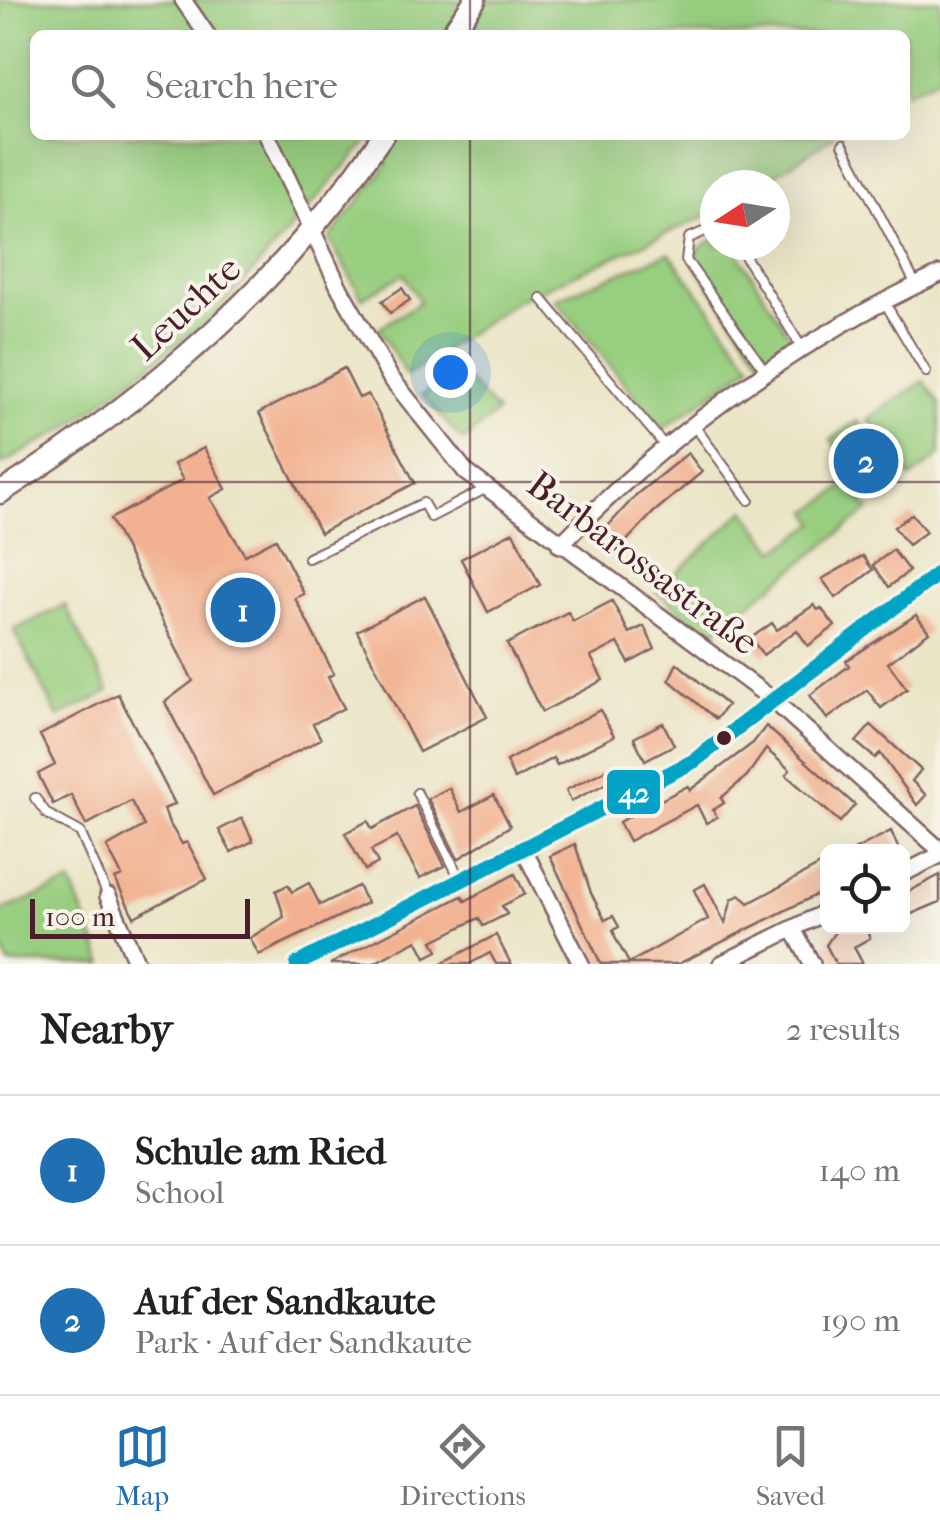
<!DOCTYPE html>
<meta charset="utf-8">
<style>
:root{--surface:#fff;--page:#f6f6f6;--text:#202124;--muted:#757577;--line:#e0e0e0;--accent:#1f6fb2}
body{margin:0;font-family:"IM FELL French Canon",serif;background:var(--page);color:var(--text)}
.controls{position:absolute;right:30px;bottom:30px;display:grid;overflow:hidden;border-radius:15px;box-shadow:0 10px 40px #0002}
.controls button{width:90px;height:90px;display:grid;place-items:center;padding:0;border:0;border-bottom:2px solid var(--line);background:var(--surface);color:var(--text);font:50px sans-serif}
.compass{position:absolute;left:700px;top:170px;width:90px;height:90px;border-radius:50%;background:var(--surface);box-shadow:0 10px 40px #0002;rotate:258deg}
.scale{position:absolute;left:30px;bottom:25px;width:220px;box-sizing:border-box;padding-left:10px;border:5px solid #4a1f2b;border-top:0;font-size:28px;line-height:35px;white-space:nowrap;color:#4a1f2b;-webkit-text-stroke:8px #f7f3e8;paint-order:stroke}
.you{position:absolute;left:450px;top:372px;width:35px;height:35px;margin:-25px;border:8px solid #fff;border-radius:50%;background:#1a73e8;box-shadow:0 0 0 15px #1a73e833}
.badge{display:grid;place-items:center;width:65px;height:65px;border-radius:50%;background:var(--accent);color:#fff;font-size:32px;font-weight:700}
.pin{position:absolute;translate:-50% -50%;border:5px solid #fff;box-shadow:0 2px 10px #0006}
.list{margin:0;padding:0;list-style:none}
h2{display:flex;justify-content:space-between;align-items:center;height:130px;margin:0;padding:0 40px;font-size:42px}
h2 small{font-size:32px;font-weight:400;color:var(--muted)}
.list li{display:grid;grid-template-columns:65px 1fr auto;gap:30px;align-items:center;box-sizing:border-box;height:150px;padding:0 40px;border-top:2px solid var(--line)}
.list b{display:block;font-size:38px;white-space:nowrap}
.list p{margin:0;font-size:32px;white-space:nowrap;color:var(--muted)}
.list em{font-size:32px;font-style:normal;color:var(--muted)}
.icon{flex:none;width:55px;height:55px;fill:none;stroke:currentColor;stroke-width:2;stroke-linecap:round;stroke-linejoin:round}
.map{position:relative;flex:none;width:940px;height:964px;overflow:hidden}
.search{position:absolute;background:var(--surface);box-shadow:0 10px 40px #0002;left:30px;right:30px;top:30px;height:110px;display:flex;align-items:center;gap:25px;box-sizing:border-box;padding:0 35px;border-radius:15px;color:var(--muted);font-size:38px}
.sheet{height:430px;background:var(--surface)}
nav{display:flex;justify-content:space-around;align-items:center;box-sizing:border-box;height:140px;border-top:2px solid var(--line);background:var(--surface);font-size:28px;color:var(--muted)}
nav a{display:grid;justify-items:center;gap:5px}
nav .on{color:var(--accent)}
.map>svg:first-child{display:block}
.green{fill:#98ce7f;stroke:#717655;stroke-width:2.5}
.building{fill:#f2b292}
.lines{fill:none;stroke-linecap:round;stroke-linejoin:round}
.service-casing{stroke:#826462;stroke-width:12}
.minor-casing{stroke:#826462;stroke-width:20}
.tertiary-casing{stroke:#826462;stroke-width:25}
.service{stroke:#fff;stroke-width:8}
.minor{stroke:#fff;stroke-width:15}
.tertiary{stroke:#fff;stroke-width:20}
.bus-1-casing{stroke:#f7f3e8;stroke-width:22}
.bus-1{stroke:#04a2c6;stroke-width:15}
.grid{fill:none;stroke:#4a1f2b;stroke-width:2.5;stroke-opacity:0.55}
.bus-dot{fill:#4a1f2b;stroke:#f7f3e8;stroke-width:4}
.labels{text-anchor:middle;dominant-baseline:central;stroke-width:8;stroke-linejoin:round;paint-order:stroke}
.street-label{font-size:38px;fill:#4a1f2b;stroke:#f7f3e8}
.line-badge{stroke:#f7f3e8;stroke-width:4}
.badge-label{font-size:28px;text-anchor:middle;font-weight:bold;fill:#fff}
</style>
<div class="map">
<svg width="940" height="964" viewBox="0 0 940 964">
<rect width="100%" height="100%" fill="#f7f3e8"/>
<filter id="ink" filterUnits="userSpaceOnUse"><feTurbulence type="fractalNoise" baseFrequency=".01" numOctaves="2"/><feDisplacementMap in="SourceGraphic" scale="20" xChannelSelector="R" yChannelSelector="G"/><feConvolveMatrix kernelMatrix="1 2 1 2 8 2 1 2 1" color-interpolation-filters="sRGB"/></filter>
<filter id="wash" filterUnits="userSpaceOnUse"><feTurbulence type="fractalNoise" baseFrequency=".0048" numOctaves="4" result="noise"/><feDisplacementMap in="SourceGraphic" scale="40" xChannelSelector="R" yChannelSelector="G"/><feGaussianBlur stdDeviation="2.25" result="paint"/><feColorMatrix in="noise" values="0 0 0 0 0 0 0 0 0 0 0 0 0 0 0 0 0 1.4 0 .05"/><feComposite in="paint" operator="in"/></filter>
<g filter="url(#wash)">
<rect width="100%" height="100%" fill="#ebe5c7"/>
<path class="green" d="M0,0H940V76L905,93V35H35V135H835L760,185H715V212L517,300L406,376L379,328L420,302L404,274L362,298L329,239L388,164L370,138L216,314L70,426L0,465Z
M715,238V245H733L793,341L762,361L695,265V252Z
M669,253L752,365L663,429L555,299Z
M458,370L497,412L463,441L422,395Z
M924,381L940,404V455L911,478L868,419Z
M857,421L901,482L876,501L831,440Z
M849,483L869,510L711,634L656,592L745,510L776,551L816,523L809,512Z
M65,605L109,692L58,717L14,630Z
M71,883L104,964H9L0,942V911Z"/>
<g id="blocks">
<path class="building" d="M402,288L410,300L390,313L382,301Z
M344,368L359,398L368,394L415,483L320,533L259,413Z
M204,448L226,489L210,498L245,555L276,539L304,594L295,598L334,674L328,677L344,708L313,724L321,739L213,795L165,702L193,681L110,519L183,480L174,464Z
M688,453L702,472L654,512L617,551L599,536L637,494Z
M912,514L926,532L908,545L894,527Z
M513,532L540,585L488,612L461,559Z
M893,550L909,571L889,587L873,565Z
M863,556L873,570L836,598L822,579Z
M425,596L487,717L419,752L357,631Z
M612,601L629,633L644,626L655,649L629,663L618,643L591,657L603,680L542,712L507,644L568,612L573,621Z
M814,605L818,610L821,608L835,626L808,646L797,630L763,655L751,638L772,623L777,630Z
M916,615L929,632L888,663L907,689L881,708L867,690L827,719L810,695L849,666L846,661Z
M677,663L727,705L716,719L669,680Z
M118,694L175,804L164,809L169,823L182,844L187,842L207,879L134,917L115,879L122,876L107,847L144,826L131,801L86,825L71,795L53,804L38,774L55,765L40,735Z
M600,710L614,736L557,765L553,758L514,779L506,761Z
M663,723L674,745L645,760L634,738Z
M871,725L921,770L912,781L926,795L917,805L880,753L875,758L856,742Z
M766,726L855,805L840,822L786,775L790,770L766,749L747,776L721,798L724,803L713,810L717,817L706,823L697,805L629,841L619,822L688,786L690,790L753,743Z
M608,769L613,780L571,801L566,790Z
M449,788L461,812L494,795L510,826L458,859L428,799Z
M415,806L445,866L420,878L397,837L371,850L378,863L365,870L345,833L368,821L372,829Z
M242,818L253,841L231,852L219,830Z
M891,831L900,852H850Z
M575,844L591,893L605,920L613,916L619,927L613,930L616,939L629,963L708,919L694,890L705,884L725,923L732,899L740,895L749,903L828,861V889L678,964H601L550,856Z
M515,874L525,894L502,906L507,914L483,926L479,918L433,941L438,951L426,957L417,940L372,964H330L462,896L465,901Z
M940,875V902L902,918V895Z
M309,883L320,905L358,886L367,903L259,955L250,938L284,917L276,891L288,885L292,892Z
M839,926H865L870,938L854,947L863,964H836L826,945Z
M496,935L511,964H496L490,953L469,964H440Z"/>
</g>
</g>
<g filter="url(#ink)">
<use href="#blocks" fill-opacity="0" stroke="#826462" stroke-width="2.5"/>
<g class="lines">
<defs>
<path id="service" d="M843,144L916,285
M715,227L689,238L686,260L766,372
M738,245L802,348
M541,298L665,446
M885,303L926,372
M693,424L749,500
M308,558L423,503L431,517L487,488
M417,793L460,879
M35,798L47,814L80,832L108,896"/>
<path id="minor" d="M183,0L207,35
M267,135L340,289L390,377L466,472L773,700L940,850
M560,545C669,433 797,340 940,274
M523,848L581,964
M902,874L940,855
M108,896L137,964
M793,929L812,964
M297,964L694,761L940,572
M721,964L828,911"/>
<path id="tertiary" d="M450,35L475,0
M0,493C151,396 282,285 383,135"/>
</defs>
<use href="#service" class="service-casing"/>
<use href="#minor" class="minor-casing"/>
<use href="#tertiary" class="tertiary-casing"/>
<use href="#service" class="service"/>
<use href="#minor" class="minor"/>
<use href="#tertiary" class="tertiary"/>
<defs>
<path id="bus-1" d="M297,964L694,761L940,572"/>
</defs>
<use href="#bus-1" class="bus-1-casing"/>
<use href="#bus-1" class="bus-1"/>
</g>
</g>
<path class="grid" d="M470,0V35M470,135V964M0,482H940"/>
<circle class="bus-dot" cx="724" cy="738" r="9"/>
<g class="labels">
<g class="street-label">
<text transform="translate(186 308) rotate(-43)">Leuchte</text>
<text transform="translate(643 563) rotate(37)">Barbarossastraße</text>
</g>
</g>
<rect class="line-badge" x="605" y="768" width="57" height="48" rx="10" fill="#04a2c6"/>
<g class="badge-label">
<text x="634" y="802">42</text>
</g>
</svg>
<div class="controls">
<button><svg class="icon" aria-label="locate" viewBox="0 0 24 24"><circle cx="12" cy="12" r="6"/><path d="M12 2v4M12 18v4M2 12h4M18 12h4"/></svg></button>
</div>
<svg class="compass" viewBox="-18 -18 36 36"><path d="M0-13l5 13h-10z" fill="#e53935"/><path d="M0 13l5-13h-10z" fill="#757577"/></svg>
<div class="scale">100 m</div>
<div class="you"></div>
<div class="pin badge" style="left:243px;top:610px">1</div>
<div class="pin badge" style="left:866px;top:461px">2</div>
<div class="search"><svg class="icon" aria-label="search" viewBox="0 0 24 24"><circle cx="10" cy="10" r="6"/><path d="M15 15l6 6"/></svg>Search here</div>
</div>
<section class="sheet">
<h2>Nearby<small>2 results</small></h2>
<ul class="list">
<li><span class="badge">1</span><div><b>Schule am Ried</b><p>School</p></div><em>140 m</em></li>
<li><span class="badge">2</span><div><b>Auf der Sandkaute</b><p>Park · Auf der Sandkaute</p></div><em>190 m</em></li>
</ul>
</section>
<nav>
<a class="on"><svg class="icon" aria-label="map" viewBox="0 0 24 24"><path d="M3 6l6-2 6 2 6-2v14l-6 2-6-2-6 2zM9 4v14M15 6v14"/></svg>Map</a>
<a><svg class="icon" aria-label="directions" viewBox="0 0 24 24"><path d="M12 3l9 9-9 9-9-9zM9 14v-3h6M13 9l2 2-2 2"/></svg>Directions</a>
<a><svg class="icon" aria-label="saved" viewBox="0 0 24 24"><path d="M7 4h10v16l-5-4-5 4z"/></svg>Saved</a>
</nav>
